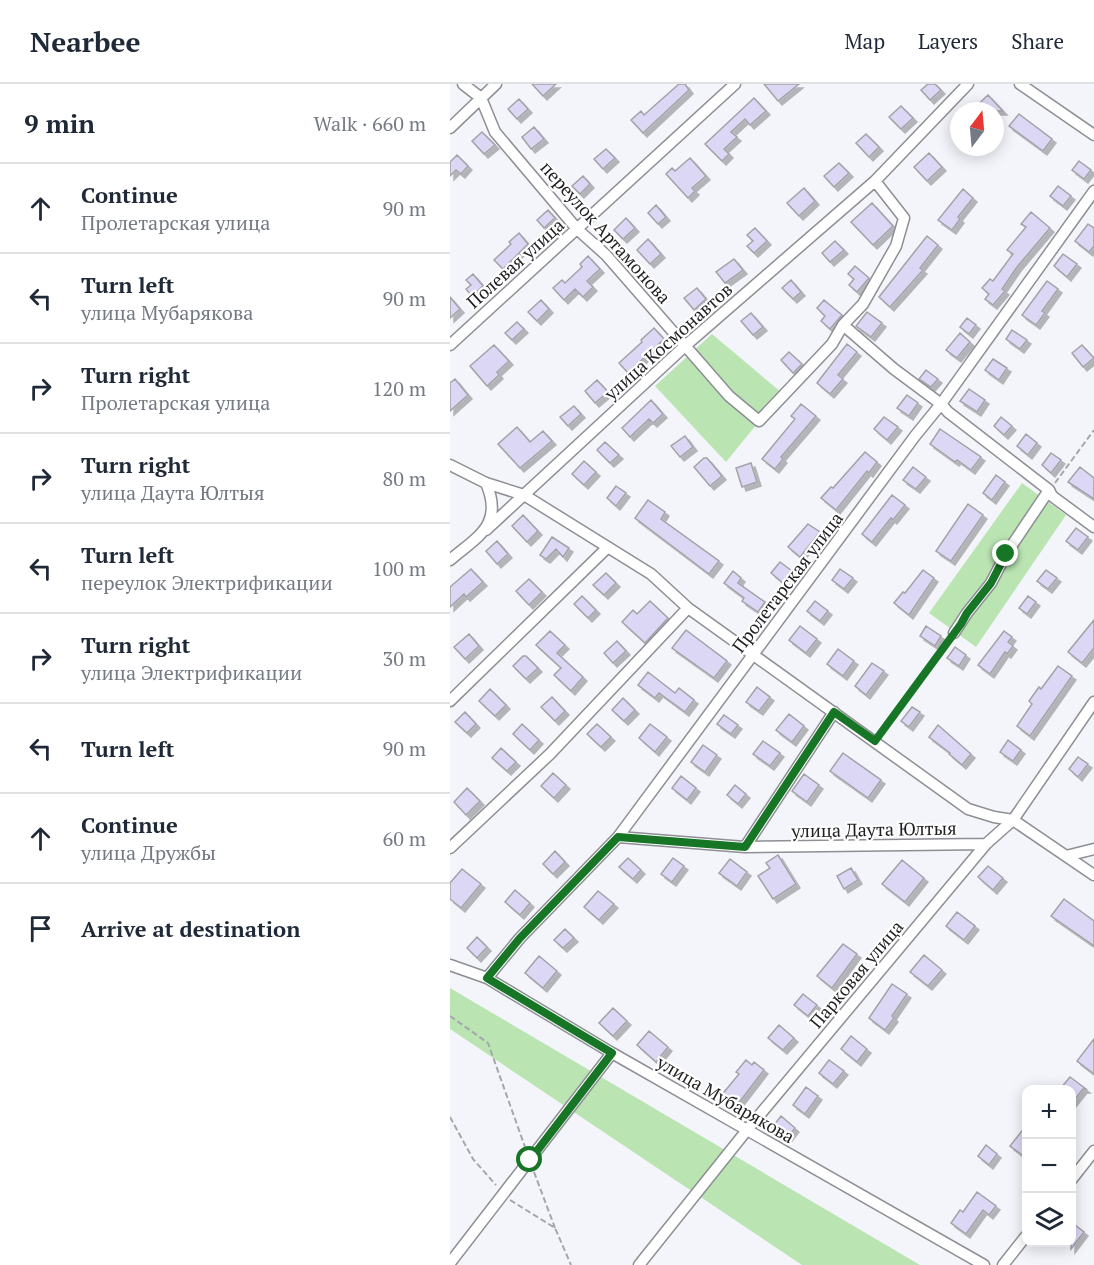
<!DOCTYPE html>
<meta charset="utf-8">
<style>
:root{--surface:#fff;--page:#f2f2f3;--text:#1f2937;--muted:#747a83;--line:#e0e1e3}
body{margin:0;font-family:"PT Serif",serif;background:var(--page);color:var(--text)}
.controls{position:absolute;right:18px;bottom:18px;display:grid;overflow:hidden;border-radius:12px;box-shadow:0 3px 15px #0003}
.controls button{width:54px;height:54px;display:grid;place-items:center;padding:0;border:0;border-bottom:2px solid var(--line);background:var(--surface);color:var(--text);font:30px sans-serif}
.compass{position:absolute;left:500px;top:18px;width:54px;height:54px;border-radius:50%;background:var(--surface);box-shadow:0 3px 15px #0003;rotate:16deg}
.stop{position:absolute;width:18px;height:18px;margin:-14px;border:4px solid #177626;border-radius:50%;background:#fff}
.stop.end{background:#177626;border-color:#fff;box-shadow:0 2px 6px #0008}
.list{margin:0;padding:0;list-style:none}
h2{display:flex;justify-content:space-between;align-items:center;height:78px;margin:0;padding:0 24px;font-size:26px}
h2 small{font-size:20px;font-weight:400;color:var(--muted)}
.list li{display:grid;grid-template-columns:39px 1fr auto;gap:18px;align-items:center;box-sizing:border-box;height:90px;padding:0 24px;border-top:2px solid var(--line)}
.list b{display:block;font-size:22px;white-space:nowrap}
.list p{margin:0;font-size:20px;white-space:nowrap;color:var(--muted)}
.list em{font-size:20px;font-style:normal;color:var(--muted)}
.icon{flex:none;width:33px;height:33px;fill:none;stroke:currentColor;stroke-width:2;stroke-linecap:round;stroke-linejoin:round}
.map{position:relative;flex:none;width:644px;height:1181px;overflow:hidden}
header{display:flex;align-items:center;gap:36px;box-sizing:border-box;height:84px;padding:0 30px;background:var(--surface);border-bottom:2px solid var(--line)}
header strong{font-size:28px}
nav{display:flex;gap:33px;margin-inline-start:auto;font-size:21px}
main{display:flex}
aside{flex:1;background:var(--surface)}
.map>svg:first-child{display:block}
.green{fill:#bbe4b3}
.building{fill:#dcd7f4;stroke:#a3a2a8;stroke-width:1.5;filter:url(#shadow)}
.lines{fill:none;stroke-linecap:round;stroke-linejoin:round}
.minor-casing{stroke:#8d8f94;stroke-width:13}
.path{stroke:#a5a7aa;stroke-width:2;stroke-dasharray:6 3;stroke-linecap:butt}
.minor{stroke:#fff;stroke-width:10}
.route{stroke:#177626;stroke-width:8}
.labels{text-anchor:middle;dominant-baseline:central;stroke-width:4.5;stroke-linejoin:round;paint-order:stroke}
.street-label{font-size:18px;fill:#1f1f21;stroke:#fff}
</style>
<header>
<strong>Nearbee</strong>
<nav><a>Map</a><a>Layers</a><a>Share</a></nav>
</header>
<main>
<aside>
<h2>9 min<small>Walk · 660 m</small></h2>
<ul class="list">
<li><svg class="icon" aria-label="ahead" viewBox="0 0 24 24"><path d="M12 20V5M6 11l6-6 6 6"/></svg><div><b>Continue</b><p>Пролетарская улица</p></div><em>90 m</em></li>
<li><svg class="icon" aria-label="left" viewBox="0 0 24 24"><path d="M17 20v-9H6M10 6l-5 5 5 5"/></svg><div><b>Turn left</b><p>улица Мубарякова</p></div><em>90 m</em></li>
<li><svg class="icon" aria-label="right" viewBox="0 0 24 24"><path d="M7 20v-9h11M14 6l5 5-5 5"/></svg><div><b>Turn right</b><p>Пролетарская улица</p></div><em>120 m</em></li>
<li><svg class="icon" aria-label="right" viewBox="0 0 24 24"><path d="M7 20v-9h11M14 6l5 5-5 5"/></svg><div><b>Turn right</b><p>улица Даута Юлтыя</p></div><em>80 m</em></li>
<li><svg class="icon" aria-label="left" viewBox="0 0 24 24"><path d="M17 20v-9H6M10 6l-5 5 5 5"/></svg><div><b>Turn left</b><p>переулок Электрификации</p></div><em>100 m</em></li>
<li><svg class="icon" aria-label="right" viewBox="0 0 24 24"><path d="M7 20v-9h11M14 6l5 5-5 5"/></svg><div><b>Turn right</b><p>улица Электрификации</p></div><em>30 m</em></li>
<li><svg class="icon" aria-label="left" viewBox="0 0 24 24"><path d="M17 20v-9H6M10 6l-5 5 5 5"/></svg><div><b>Turn left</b></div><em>90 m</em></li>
<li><svg class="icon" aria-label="ahead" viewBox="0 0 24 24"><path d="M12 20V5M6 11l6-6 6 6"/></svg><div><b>Continue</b><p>улица Дружбы</p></div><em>60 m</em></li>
<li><svg class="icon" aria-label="arrive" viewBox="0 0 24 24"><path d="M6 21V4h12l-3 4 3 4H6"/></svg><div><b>Arrive at destination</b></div></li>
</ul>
</aside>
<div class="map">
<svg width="644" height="1181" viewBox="0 0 644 1181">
<defs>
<filter id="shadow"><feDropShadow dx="4" dy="4" stdDeviation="0" flood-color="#0004"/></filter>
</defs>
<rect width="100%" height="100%" fill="#f3f5fa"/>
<path class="green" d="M262,250L332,309L276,378L205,302Z
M572,399L616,431L526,563L479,529Z
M0,904L470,1181H352L0,945Z"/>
<path class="building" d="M82,0H106L93,12Z
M229,0H235L239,6L193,49L181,36L191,27L194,31Z
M314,0H349L328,17Z
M478,0H485L491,6L480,16L471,6Z
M538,11L553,27H521Z
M304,14L316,27L300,41L295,35L281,48L287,53L274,65L279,70L272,77L255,60Z
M69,15L78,25L67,35L58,25Z
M451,22L463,34L451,45L439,33Z
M569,30L602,55L593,67L559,42Z
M84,43L94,55L81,65L72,53Z
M32,48L45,61L34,70L22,57Z
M416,50L429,63L419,73L406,59Z
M156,65L165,74L153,85L144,75Z
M479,69L492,83L477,97L464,83Z
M7,71L18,82L11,90L6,86L0,92V78Z
M240,74L256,92L242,104L245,107L238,114L216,90L222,84L225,87Z
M629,77L641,86L634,95L622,86Z
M389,79L399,89L384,103L374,92Z
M133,92L140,100L130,110L122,102Z
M608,102L621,112L613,122L600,112Z
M354,104L365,117L349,132L337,119Z
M513,105L523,114L508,133L510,135L502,146L488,136Z
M422,119L443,142L423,161L401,138Z
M206,121L216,133L208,140L198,129Z
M98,126L105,134L94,144L87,136Z
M581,128L600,144L567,183L552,205L555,207L543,221L535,215L539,210L532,204L540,195L543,197L563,170L557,166L576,143L571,140Z
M176,134L185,144L173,155L164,146Z
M638,140L644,144V162L639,168L625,157Z
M305,144L317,157L304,169L297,162L303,157L297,151Z
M69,149L78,160L53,185L44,176L61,160L59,158Z
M477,152L488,161L470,184L473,186L440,223L429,213Z
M198,155L211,170L200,180L187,166Z
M385,157L394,166L380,178L372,169Z
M613,170L627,180L617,193L604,182Z
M138,172L150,185L137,197L143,203L133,213L125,205L114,216L103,204L112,196L115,199L132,183L130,180Z
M284,175L293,186L275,199L266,188Z
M405,182L419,194L407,208L399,201L404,195L398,190Z
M23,190L33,202L22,212L16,205L21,201L16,196Z
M341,196L351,208L343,215L332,204Z
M597,197L608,205L592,227L595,229L586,241L572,231Z
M247,204L256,215L244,226L234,214Z
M0,213L10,225L0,234Z
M91,216L99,225L87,237L78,228Z
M374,216L392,231L380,245L371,237L375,232L367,224Z
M417,228L432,239L421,253L406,242Z
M301,229L313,243L303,251L291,237Z
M517,234L526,241L519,250L510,243Z
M67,238L74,245L62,256L55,249Z
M204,244L214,255L178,289L169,279L192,258L191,256Z
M562,246L577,256L570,265L556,255Z
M510,249L520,258L507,274L496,266Z
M397,260L407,268L388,291L393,295L380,310L367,299Z
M44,261L59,277L47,288L49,291L37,302L20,282Z
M632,261L644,274L633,283L622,269Z
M339,268L352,280L343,289L331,276Z
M543,275L557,284L549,296L535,286Z
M476,286L488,295L481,303L469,295Z
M5,295L18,311L0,327V299Z
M147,296L158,308L145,319L135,307Z
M519,305L535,316L527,328L510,317Z
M457,311L468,319L459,332L447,324Z
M201,316L213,330L203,339L199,335L180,353L172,344Z
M351,320L366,332L331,373L333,375L325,385L312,375L345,335L341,332Z
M124,322L131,330L118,342L110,333Z
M434,333L448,343L437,356L424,345Z
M551,333L562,342L554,351L544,342Z
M67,343L80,358L93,347L102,357L70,384L48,360Z
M490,345L531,373L521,386L507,376L505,378L480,360Z
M576,350L587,359L578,371L567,362Z
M235,352L243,363L230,373L221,362Z
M155,358L169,371L160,379L147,366Z
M415,368L427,378L419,389L417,387L386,426L371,414L381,403L383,404Z
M601,369L611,376L601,389L592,381Z
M254,374H257L272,392L260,402L244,383Z
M134,377L146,388L134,401L122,390Z
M301,379L307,398L292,403L286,384Z
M463,383L476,393L466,405L453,396Z
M630,383L644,394V415L618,398Z
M546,391L555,398L542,416L533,409Z
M166,402L176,409L166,422L157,414Z
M442,411L455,421L443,436L441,434L422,458L412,450Z
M198,416L215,428L211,435L269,477L259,490L185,434Z
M518,420L533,431L501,477L486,467Z
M73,431L88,447L77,458L62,442Z
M358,440L370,448L350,473L338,463Z
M626,444L638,453L628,466L616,457Z
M102,453L119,464L113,473L106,465L96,475L90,471Z
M47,457L58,470L47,480L36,467Z
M330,478L342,487L333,499L321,489Z
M21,485L33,498L16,513L14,510L0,523V503Z
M390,485L403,494L394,505L382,496Z
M473,486L484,494L459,531L444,519L453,508L455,509Z
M596,486L607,494L598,505L587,497Z
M283,487L291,494L288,499L315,518L308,528L292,517L294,514L274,499Z
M156,489L166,499L154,511L143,501Z
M79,495L92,508L79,521L66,507Z
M132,512L146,526L138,534L124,520Z
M578,512L586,518L577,530L569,524Z
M200,517L218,534L195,559L172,538L183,526L187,530Z
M365,517L378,527L370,537L357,527Z
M644,536V564L632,579L618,568Z
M350,542L367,555L356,569L339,556Z
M476,542L491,552L485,562L470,552Z
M236,546L277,577L264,594L222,564Z
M100,547L115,561L107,569L133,593L121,607L104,591L111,584L86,561Z
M554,547L562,553L558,558L563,562L557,570L555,568L540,590L528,581Z
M19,550L29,562L15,575L4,563Z
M167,557L176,567L163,579L154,569Z
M505,563L516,571L509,582L497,574Z
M388,565L404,577L393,592L377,580Z
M73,572H76L88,584L76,595L63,582Z
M422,579L434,587L416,611L405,602Z
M608,582L622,592L580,652L567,642L582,620L579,617L589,603L591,605Z
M198,588L225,609L229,604L244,616L235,628L209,609L205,614L188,601Z
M307,603L320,613L309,627L296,618Z
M40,605L56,621L45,632L29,617Z
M102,613L115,627L105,637L91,623Z
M173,614L185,626L174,637L162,626Z
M462,623L470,628L459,643L451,637Z
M15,628L26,640L17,649L5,638Z
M339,630L354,642L342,658L326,646Z
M274,631L288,641L281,650L267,640Z
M72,640L89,656L80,666L63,650Z
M147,640L161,653L151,663L137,650Z
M200,640L217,653L205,668L189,654Z
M488,641L521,670L512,681L499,670L500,669L479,653Z
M558,656L571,666L563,677L550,668Z
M313,657L330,669L320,682L303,670Z
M253,661L267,671L255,688L241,678Z
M51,664L66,678L57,687L42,674Z
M393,669L431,696L418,714L380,687Z
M628,673L638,680L628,693L619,685Z
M103,689L116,701L104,714L91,702Z
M354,690L369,701L357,718L342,707Z
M231,692L246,704L237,716L222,704Z
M285,701L296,710L288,720L277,711Z
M17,704L30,717L16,731L4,718Z
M105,767L115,778L103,790L93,780Z
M328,771L346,800L323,815L308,792L320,784L316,779Z
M178,774L191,786L183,795L169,783Z
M223,774L234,782L222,798L211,790Z
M280,775L297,788L287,802L269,789Z
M452,776L474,794L455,818L432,800Z
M538,782L553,794L543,806L528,793Z
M401,784L408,796L394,805L387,792Z
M12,785L31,800L11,824L0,815V799Z
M65,806L80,819L70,831L55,818Z
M148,807L164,820L149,836L134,823Z
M614,815L644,837V862L601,832Z
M507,828L525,842L514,856L496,842Z
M115,845L124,854L113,864L104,856Z
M27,853L37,863L27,874L17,864Z
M393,860L407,870L382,904L367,892Z
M474,871L492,886L478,902L460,888Z
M89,872L107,887L93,904L75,889Z
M442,900L457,910L442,932L444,934L435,946L419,934Z
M353,910L367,921L358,932L344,921Z
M163,924L177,937L163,952L149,939Z
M329,941L344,954L333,966L318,954Z
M199,947L218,963L206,978L187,961Z
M401,952L417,965L407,978L391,965Z
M644,955V990L627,977Z
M296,976L302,981L304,978L314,986L284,1025L270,1013L289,990L286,988Z
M379,976L394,987L383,1000L369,989Z
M620,993L636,1005H633L621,1020V1005H610Z
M356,1003L368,1012L355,1030L343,1021Z
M331,1032L345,1044L335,1057L320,1046Z
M576,1042V1074L560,1062Z
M536,1061L547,1070L539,1081L528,1072Z
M527,1108L546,1122L539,1131L533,1126L516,1150L501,1139L510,1126L513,1128Z
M621,1138L634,1148L621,1165Z"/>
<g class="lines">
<defs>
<path id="minor" d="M13,0L31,14L45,48L127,145L156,171L279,312L309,337L382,260L393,241L413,220L446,162L454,134L425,97
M570,0L644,51
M0,44L46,0
M393,241L444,285L491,320L498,328L599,406L602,412L644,443
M0,261L285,0
M0,381L36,399L74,411L201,490L238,524L518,725L544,733L563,736L644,791
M36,446L235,262L425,97L518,0
M0,476C28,452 54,441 36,399
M504,549L517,529L541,499L556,470L599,406
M0,617L158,463
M168,753L295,763L536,760
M295,763L384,628
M0,764L100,670L238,524
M616,772L644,765
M0,881L37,894L162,969L534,1181
M37,894L70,854L168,753L465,352L491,320L644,107
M622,1095L644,1067
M0,1179L162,969
M189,1181L297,1046L536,760L563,736L644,618
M553,1181L576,1152"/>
</defs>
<use href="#minor" class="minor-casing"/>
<path class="path" d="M605,399L644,346
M429,651L499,556
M0,932L38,959L75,1063
M0,1033L23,1075L46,1101
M84,1088L105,1144
M60,1116L105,1144L121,1181"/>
<use href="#minor" class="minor"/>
</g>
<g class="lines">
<path class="route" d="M80,1076L162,969L37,894L70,854L168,753L295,763L384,628L425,657L511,540L517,529L541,499L556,470"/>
</g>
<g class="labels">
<g class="street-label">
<text transform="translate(156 148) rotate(48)">переулок Артамонова</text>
<text transform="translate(65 179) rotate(-42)">Полевая улица</text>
<text transform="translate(218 257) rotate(-42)">улица Космонавтов</text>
<text transform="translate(337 498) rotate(-53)">Пролетарская улица</text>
<text transform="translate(424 745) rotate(-1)">улица Даута Юлтыя</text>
<text transform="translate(406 890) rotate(-50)">Парковая улица</text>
<text transform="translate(276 1015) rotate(30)">улица Мубарякова</text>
</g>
</g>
</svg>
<div class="controls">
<button>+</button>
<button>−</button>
<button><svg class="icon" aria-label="layers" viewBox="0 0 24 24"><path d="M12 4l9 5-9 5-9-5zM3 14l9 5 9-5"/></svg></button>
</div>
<svg class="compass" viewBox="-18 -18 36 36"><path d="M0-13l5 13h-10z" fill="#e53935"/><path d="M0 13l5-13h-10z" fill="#747a83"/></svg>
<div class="stop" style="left:80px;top:1076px"></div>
<div class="stop end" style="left:556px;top:470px"></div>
</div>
</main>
